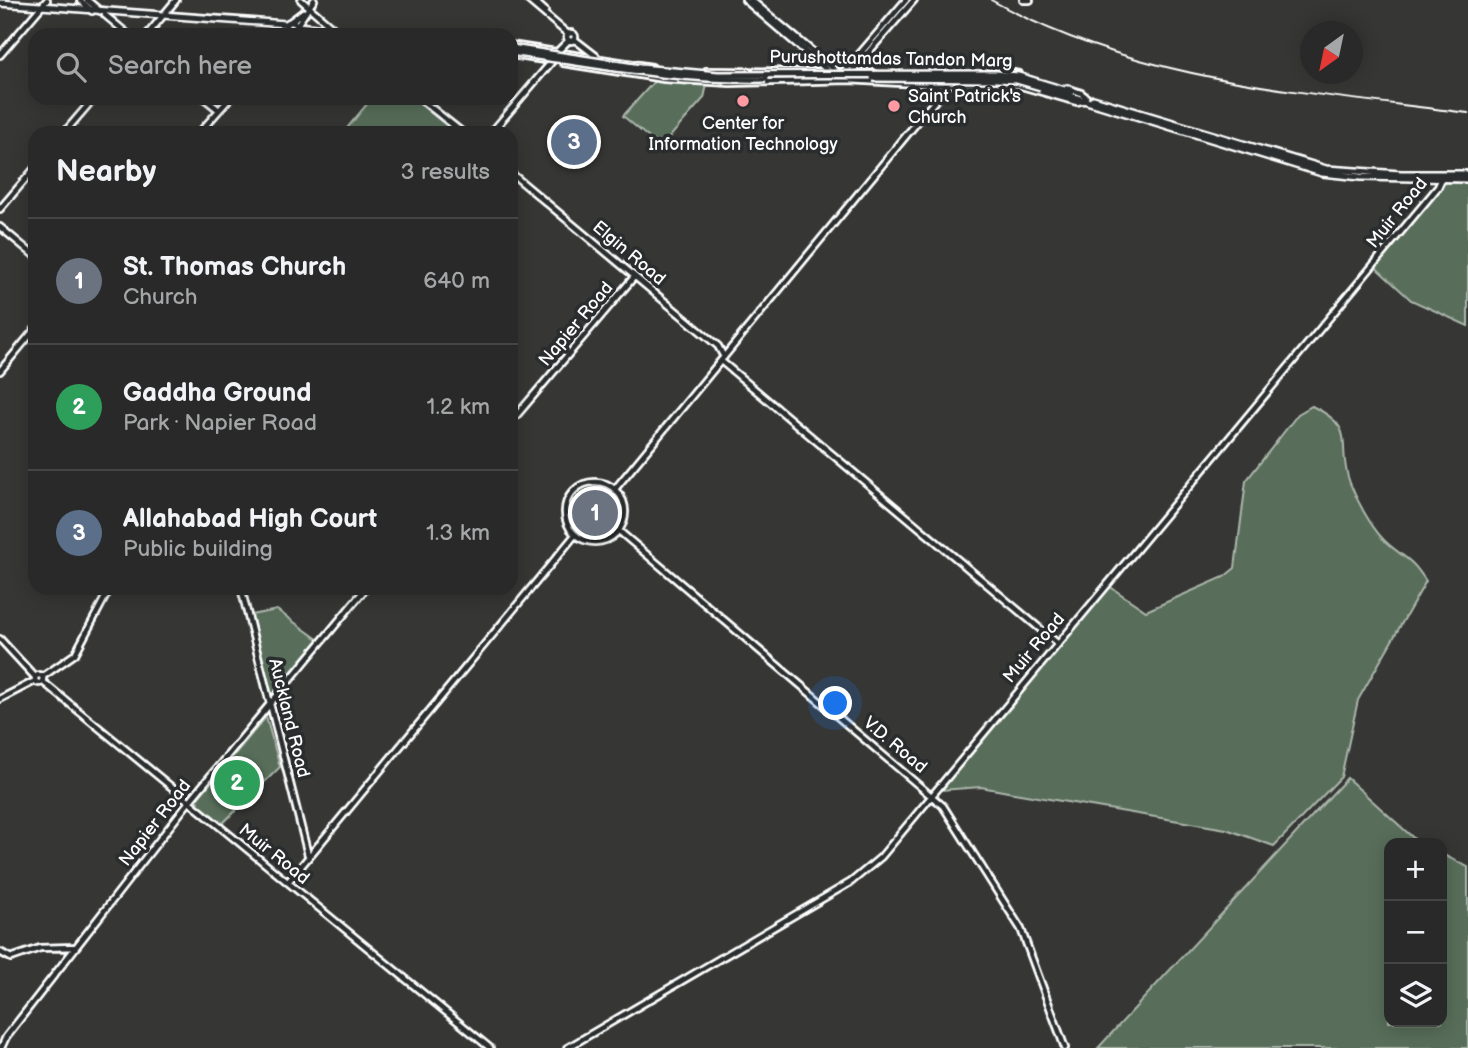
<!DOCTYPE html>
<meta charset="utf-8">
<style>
:root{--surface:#282928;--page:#343534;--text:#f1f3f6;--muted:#a5a6a8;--line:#444545;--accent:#db2777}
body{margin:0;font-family:"Balsamiq Sans",sans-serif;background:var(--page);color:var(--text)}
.controls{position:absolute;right:21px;bottom:21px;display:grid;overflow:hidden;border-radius:14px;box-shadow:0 4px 18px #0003}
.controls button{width:63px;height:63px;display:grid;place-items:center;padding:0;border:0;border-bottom:2px solid var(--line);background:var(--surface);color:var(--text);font:35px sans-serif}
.compass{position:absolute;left:1300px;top:21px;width:63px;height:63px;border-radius:50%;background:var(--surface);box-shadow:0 4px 18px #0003;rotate:213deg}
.you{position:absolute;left:836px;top:704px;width:24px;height:24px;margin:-18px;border:5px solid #fff;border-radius:50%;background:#1a73e8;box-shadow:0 0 0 10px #1a73e833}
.badge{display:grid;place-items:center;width:46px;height:46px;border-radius:50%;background:var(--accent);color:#fff;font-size:23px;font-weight:700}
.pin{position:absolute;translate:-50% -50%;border:4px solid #fff;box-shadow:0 2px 7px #0006}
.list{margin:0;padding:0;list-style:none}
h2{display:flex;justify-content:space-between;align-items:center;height:91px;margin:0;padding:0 28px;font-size:30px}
h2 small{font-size:23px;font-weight:400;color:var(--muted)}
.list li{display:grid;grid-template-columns:46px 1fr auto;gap:21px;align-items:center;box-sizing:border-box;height:126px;padding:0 28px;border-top:2px solid var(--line)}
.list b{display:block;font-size:26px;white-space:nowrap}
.list p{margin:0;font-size:23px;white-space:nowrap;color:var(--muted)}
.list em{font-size:23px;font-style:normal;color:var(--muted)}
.icon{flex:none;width:38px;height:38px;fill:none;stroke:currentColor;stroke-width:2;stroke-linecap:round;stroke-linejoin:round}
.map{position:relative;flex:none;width:1468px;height:1048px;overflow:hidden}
.search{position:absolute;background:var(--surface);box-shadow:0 4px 18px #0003;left:28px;top:28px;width:490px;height:77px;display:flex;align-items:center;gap:18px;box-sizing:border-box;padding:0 24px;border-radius:21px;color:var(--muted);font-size:26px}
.panel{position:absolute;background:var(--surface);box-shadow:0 4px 18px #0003;left:28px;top:126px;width:490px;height:469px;border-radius:21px}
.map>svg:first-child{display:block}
.green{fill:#596e5a;stroke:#acb6ac;stroke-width:2}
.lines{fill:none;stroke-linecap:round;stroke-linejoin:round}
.secondary-casing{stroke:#fff;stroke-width:10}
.primary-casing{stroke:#fff;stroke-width:10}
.secondary{stroke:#2a2d2e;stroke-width:4.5}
.primary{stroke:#2a2d2e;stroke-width:5}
.rail{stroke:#fff;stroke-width:2}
.primary-bridge-casing{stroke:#fff;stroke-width:10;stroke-linecap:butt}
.primary-bridge{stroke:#2a2d2e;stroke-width:5}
.poi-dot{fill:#ff9aa2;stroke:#2a2d2e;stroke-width:2.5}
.labels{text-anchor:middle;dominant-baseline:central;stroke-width:7;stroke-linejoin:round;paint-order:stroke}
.street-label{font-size:18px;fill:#fff;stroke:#2a2d2e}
.poi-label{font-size:18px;fill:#fff;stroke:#2a2d2e;text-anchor:start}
</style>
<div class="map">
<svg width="1468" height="1048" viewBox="0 0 1468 1048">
<rect width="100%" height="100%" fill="#363735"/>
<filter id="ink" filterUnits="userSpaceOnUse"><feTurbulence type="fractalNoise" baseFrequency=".0143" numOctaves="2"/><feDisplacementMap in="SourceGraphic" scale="14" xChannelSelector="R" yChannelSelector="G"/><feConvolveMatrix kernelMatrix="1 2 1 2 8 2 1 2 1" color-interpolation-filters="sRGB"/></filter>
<g filter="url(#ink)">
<path class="green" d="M658,77L708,80L704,98L668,139L655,143L623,116Z
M372,98H413L456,133H343Z
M1446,183H1468V326L1411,300L1374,266L1438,187Z
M1312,406C1360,429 1335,444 1350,483C1357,501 1370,525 1383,539C1392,549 1404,555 1413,564C1418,569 1422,575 1426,581L1358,700L1341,777L1274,846L1226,829L1008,792L981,787L941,790L939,788L1109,586L1146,611L1224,577L1235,568L1246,481L1298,414Z
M567 511a28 28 0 1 1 56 0a28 28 0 1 1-56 0Z
M277,610L319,640L272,698L251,615Z
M266,717L280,767L220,826L198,805L197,799Z
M1347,778L1419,843H1389V1022H1442V854L1468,867V1048H1098Z"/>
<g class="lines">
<defs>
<path id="secondary" d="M80,0L92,11
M87,0L100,11
M301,0L341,35
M528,0L568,34
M533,0L545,11
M745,0L827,70
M751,0L836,71
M1023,0H1030
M105,15L129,35
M291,21L303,12
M297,25L314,0
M567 37a4 4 0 1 1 8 0a4 4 0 1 1-8 0Z
M147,35L176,0
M286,35L288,33
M441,35H443
M574,39L596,56
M511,45L652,67
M558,51L569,40
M0,55L47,0
M511,55L544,60
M563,63L664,79L730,83L849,80L936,85L998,83L1018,85L1077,102L1085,100
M706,71L872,72
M845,71L906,0
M852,71L914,0
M989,72L1004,71L1019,74
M1067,88L1081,93L1086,97
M204,98L219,110
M419,98L463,133
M64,133L94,98
M199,133L230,98
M491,133L554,59
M511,173L718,346L724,357
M0,209L35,168
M0,227L35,256
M721,361L1057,643
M0,371L35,329
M511,422L634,277
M565 512a30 30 0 1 1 60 0a30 30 0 1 1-60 0Z
M615,489L938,97L936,85
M619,531L943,806L1021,929L1065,1048
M241,588L308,855
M0,639L35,677
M35 679a4 4 0 1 1 8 0a4 4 0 1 1-8 0Z
M42,677L75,654L110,588
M42,681L490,1048
M0,699L35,681
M288,882L575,535
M0,952L11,958L40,948L75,947
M1,1048L6,1037L188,803L366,588
M567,1048L851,882L881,857L1438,187L1443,176"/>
<path id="primary" d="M0,3L286,24
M285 28a6 6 0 1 1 12 0a6 6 0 1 1-12 0Z
M297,26L384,35
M297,31L329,35
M1044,84L1071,92
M1041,87L1322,173L1360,177L1468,179
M1093,99L1326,169L1401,174H1468"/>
</defs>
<use href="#secondary" class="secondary-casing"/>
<use href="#primary" class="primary-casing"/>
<use href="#secondary" class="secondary"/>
<use href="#primary" class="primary"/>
<path class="rail" d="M991,0C1137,82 1305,92 1468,113"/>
<defs>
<path id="primary-bridge" d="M511,48L640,68L718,75L996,74L1018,76L1044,84
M511,52C599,65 676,81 766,79
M873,78L997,79L1017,80L1041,87"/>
</defs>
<use href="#primary-bridge" class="primary-bridge-casing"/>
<use href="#primary-bridge" class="primary-bridge"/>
</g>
</g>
<g class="poi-dot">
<circle cx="743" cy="101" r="7"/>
<circle cx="894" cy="106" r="7"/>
</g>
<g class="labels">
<g class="street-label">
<text transform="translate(891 59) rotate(1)">Purushottamdas Tandon Marg</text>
<text transform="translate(1397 213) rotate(-51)">Muir Road</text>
<text transform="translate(629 253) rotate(40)">Elgin Road</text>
<text transform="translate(576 324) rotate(-50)">Napier Road</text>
<text transform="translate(1034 648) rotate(-50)">Muir Road</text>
<text transform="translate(289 718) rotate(76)">Auckland Road</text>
<text transform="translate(895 745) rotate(40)">V.D. Road</text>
<text transform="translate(155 823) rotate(-52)">Napier Road</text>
<text transform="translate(274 854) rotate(39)">Muir Road</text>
</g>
<g class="poi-label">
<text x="908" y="96">Saint Patrick's<tspan x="908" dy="21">Church</tspan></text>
<text x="743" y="123" text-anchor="middle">Center for<tspan x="743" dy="21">Information Technology</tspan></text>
</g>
</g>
</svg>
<div class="controls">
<button>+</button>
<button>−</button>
<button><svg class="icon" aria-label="layers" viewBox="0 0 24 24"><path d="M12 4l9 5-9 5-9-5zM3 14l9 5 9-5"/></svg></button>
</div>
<svg class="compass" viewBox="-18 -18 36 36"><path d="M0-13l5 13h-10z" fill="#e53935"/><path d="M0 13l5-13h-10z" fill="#a5a6a8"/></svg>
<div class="you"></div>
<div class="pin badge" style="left:595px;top:513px;background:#6b7280">1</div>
<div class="pin badge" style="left:237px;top:783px;background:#2e9e5b">2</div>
<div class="pin badge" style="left:574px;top:142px;background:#5c6f8a">3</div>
<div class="search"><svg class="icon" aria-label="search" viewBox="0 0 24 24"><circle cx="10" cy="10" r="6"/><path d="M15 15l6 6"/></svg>Search here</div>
<section class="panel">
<h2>Nearby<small>3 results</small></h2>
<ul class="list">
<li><span class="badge" style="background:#6b7280">1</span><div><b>St. Thomas Church</b><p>Church</p></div><em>640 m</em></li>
<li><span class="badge" style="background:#2e9e5b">2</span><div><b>Gaddha Ground</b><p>Park · Napier Road</p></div><em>1.2 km</em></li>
<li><span class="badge" style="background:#5c6f8a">3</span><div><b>Allahabad High Court</b><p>Public building</p></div><em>1.3 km</em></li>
</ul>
</section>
</div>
